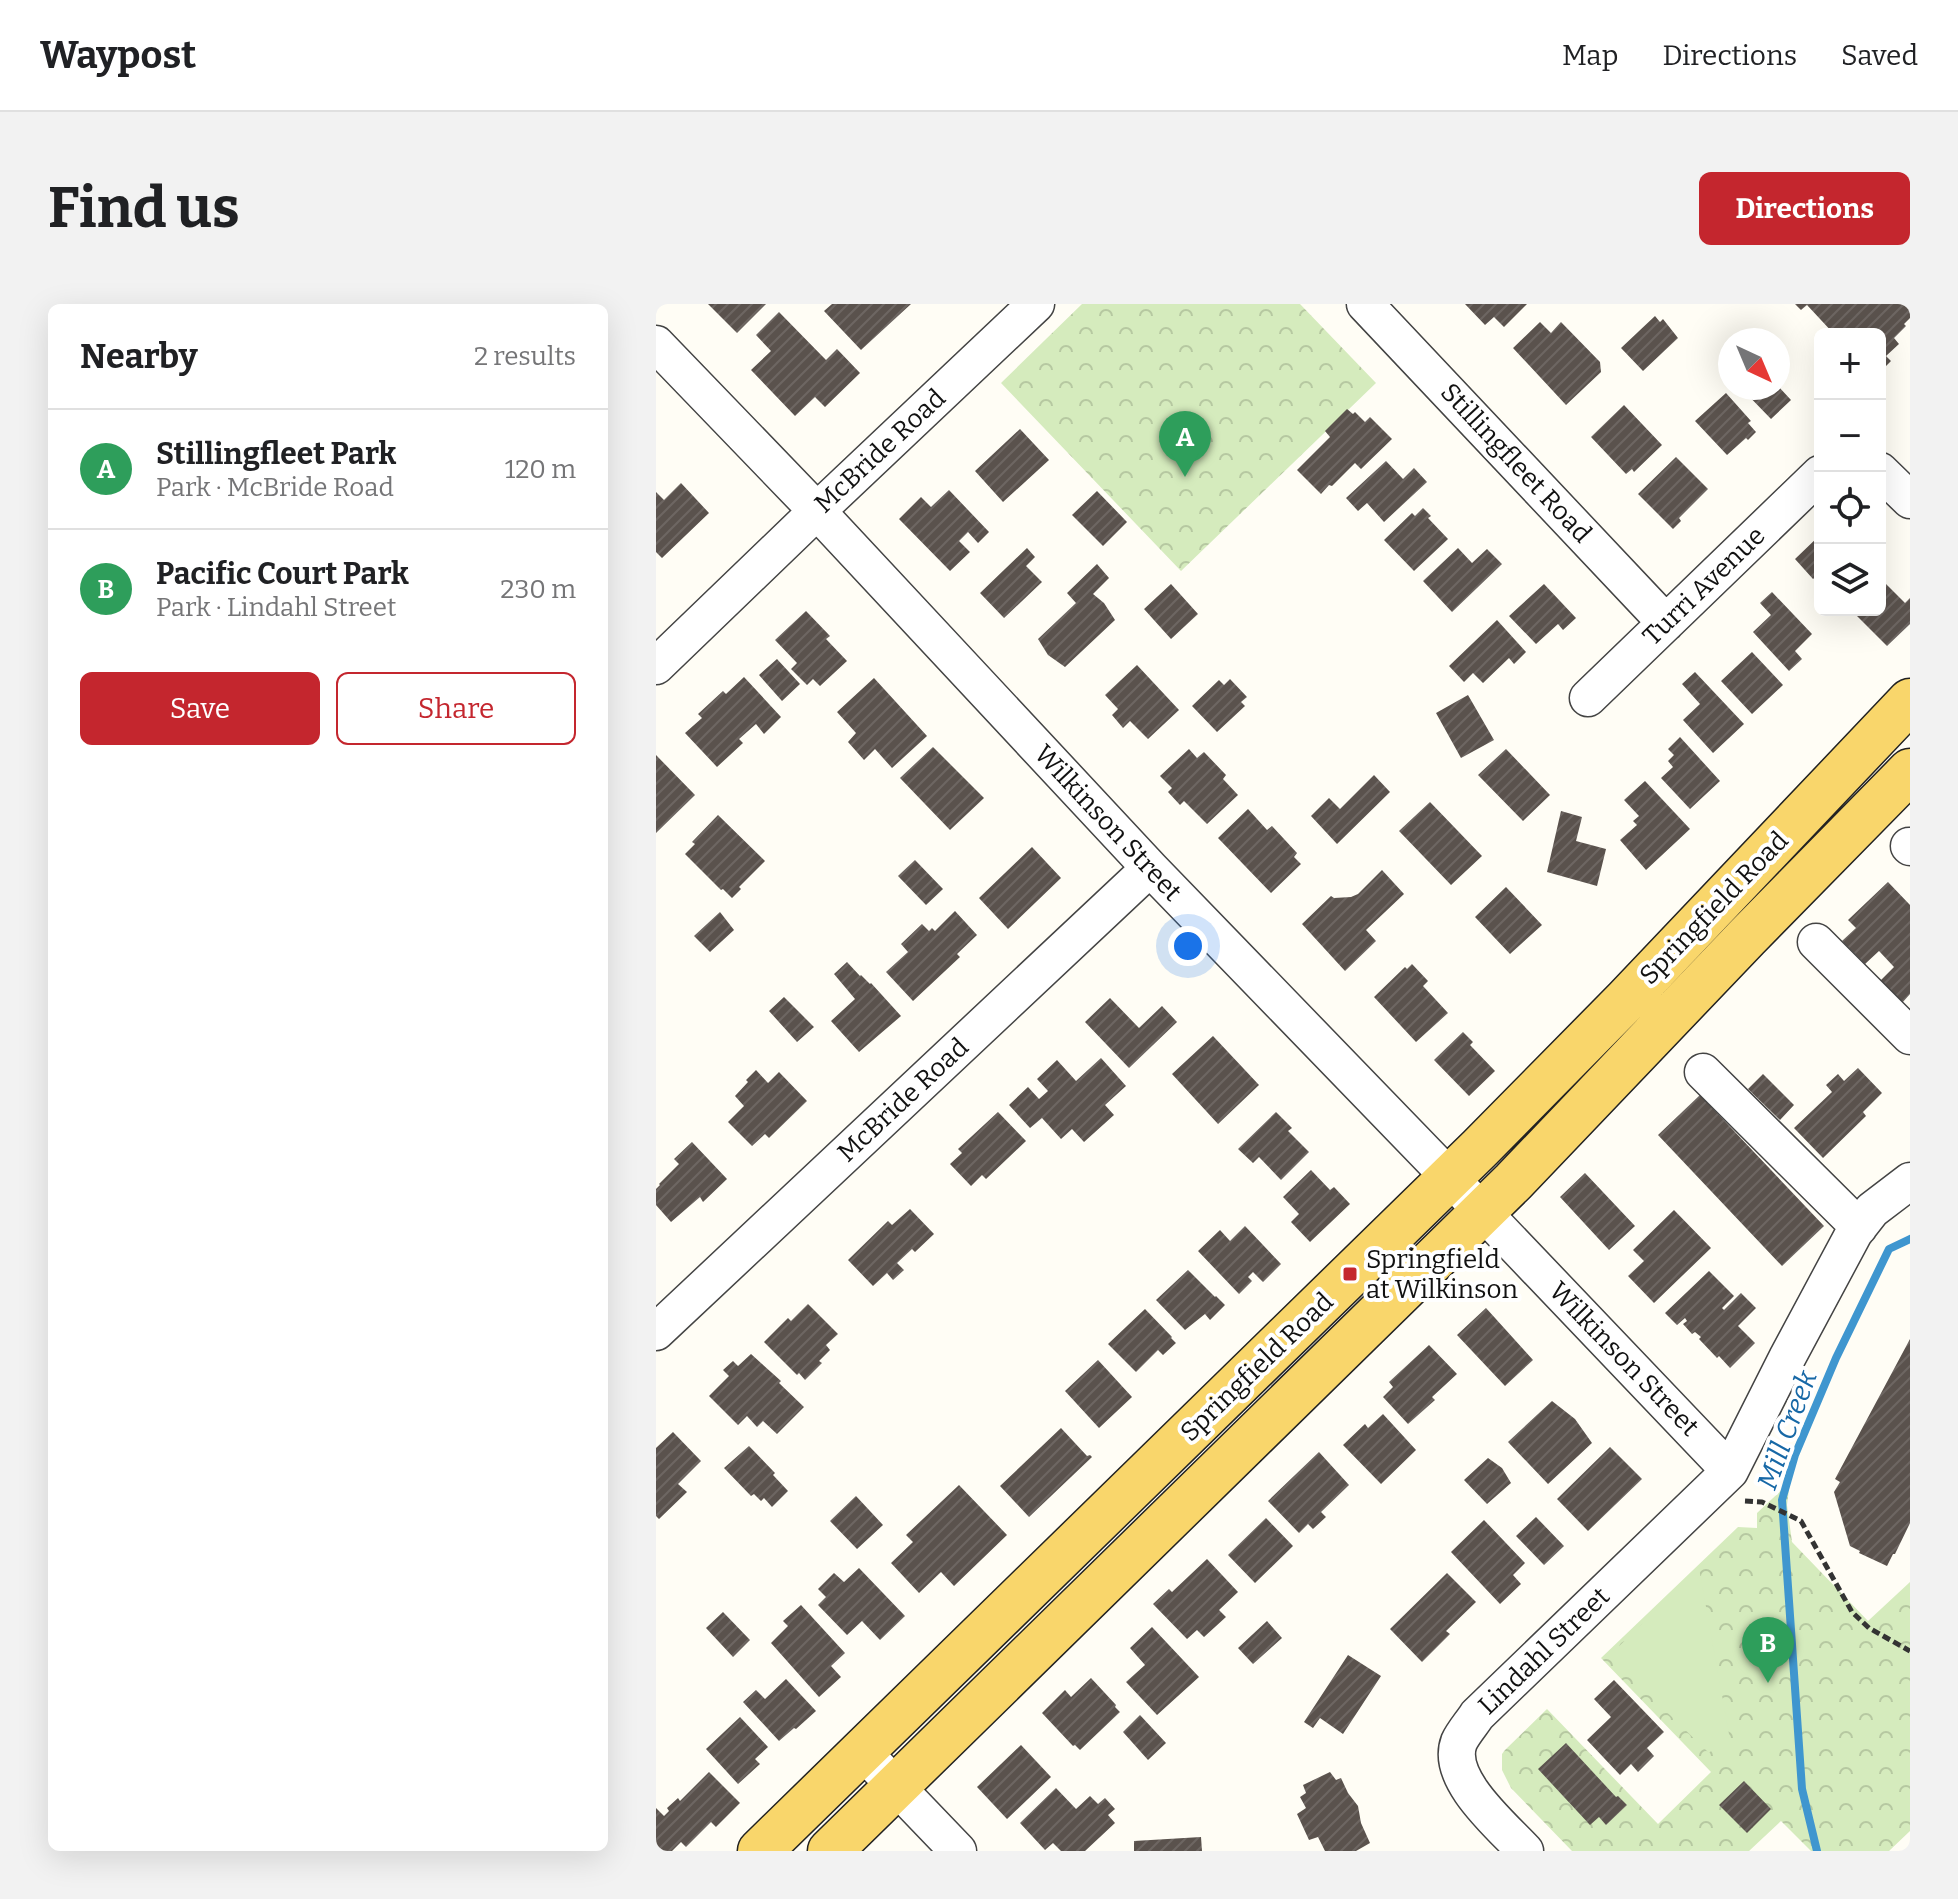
<!DOCTYPE html>
<meta charset="utf-8">
<style>
:root{--surface:#fff;--page:#f2f2f2;--text:#202124;--muted:#757577;--line:#e0e0e0;--accent:#c4262e}
body{margin:0;font-family:Bitter,serif;background:var(--page);color:var(--text)}
.controls{position:absolute;right:24px;top:24px;display:grid;overflow:hidden;border-radius:12px;box-shadow:0 8px 32px #0002}
.controls button{width:72px;height:72px;display:grid;place-items:center;padding:0;border:0;border-bottom:2px solid var(--line);background:var(--surface);color:var(--text);font:40px sans-serif}
.compass{position:absolute;left:1062px;top:24px;width:72px;height:72px;border-radius:50%;background:var(--surface);box-shadow:0 8px 32px #0002;rotate:136deg}
.you{position:absolute;left:532px;top:642px;width:28px;height:28px;margin:-20px;border:6px solid #fff;border-radius:50%;background:#1a73e8;box-shadow:0 0 0 12px #1a73e833}
.badge{display:grid;place-items:center;width:52px;height:52px;border-radius:50%;background:var(--accent);color:#fff;font-size:26px;font-weight:700}
.pin{position:absolute;translate:-50% -66px;filter:drop-shadow(0 2px 4px #0008)}
.pin::after{content:'';position:absolute;top:42px;width:28px;height:24px;background:inherit;clip-path:polygon(0 0,100% 0,50% 100%)}
.list{margin:0;padding:0;list-style:none}
h2{display:flex;justify-content:space-between;align-items:center;height:104px;margin:0;padding:0 32px;font-size:34px}
h2 small{font-size:26px;font-weight:400;color:var(--muted)}
.list li{display:grid;grid-template-columns:52px 1fr auto;gap:24px;align-items:center;box-sizing:border-box;height:120px;padding:0 32px;border-top:2px solid var(--line)}
.list b{display:block;font-size:30px;white-space:nowrap}
.list p{margin:0;font-size:26px;white-space:nowrap;color:var(--muted)}
.list em{font-size:26px;font-style:normal;color:var(--muted)}
.actions{display:flex;gap:16px;padding:24px 32px}
.actions a{flex:1;padding:18px 0;border:2px solid var(--accent);border-radius:12px;text-align:center;font-size:28px;color:var(--accent)}
.actions .main{background:var(--accent);color:#fff}
.icon{flex:none;width:44px;height:44px;fill:none;stroke:currentColor;stroke-width:2;stroke-linecap:round;stroke-linejoin:round}
.map{position:relative;flex:none;width:1254px;height:1547px;overflow:hidden;border-radius:12px}
header{display:flex;align-items:center;gap:48px;box-sizing:border-box;height:112px;padding:0 40px;background:var(--surface);border-bottom:2px solid var(--line)}
header strong{font-size:38px}
nav{display:flex;gap:44px;margin-inline-start:auto;font-size:28px}
.intro{display:flex;align-items:center;justify-content:space-between;box-sizing:border-box;height:192px;padding:0 48px}
h1{margin:0;font-size:56px}
.button{padding:20px 36px;border-radius:12px;background:var(--accent);color:#fff;font-size:28px;font-weight:700}
main{display:flex;gap:48px;padding:0 48px}
aside{flex:1;background:var(--surface);border-radius:12px;box-shadow:0 8px 32px #0002}
.map>svg:first-child{display:block}
.park{fill:url(#park-crowns)}
.garden{fill:#d5ebbd}
.lines{fill:none;stroke-linecap:round;stroke-linejoin:round}
.stream{stroke:#3f96cf;stroke-width:8}
.building{fill:url(#building-hatch)}
.minor-casing{stroke:#444;stroke-width:39}
.major-casing{stroke:#222;stroke-width:47}
.path{stroke:#333;stroke-width:5;stroke-dasharray:8 4;stroke-linecap:butt}
.minor{stroke:#fff;stroke-width:36}
.major{stroke:#f9d66b;stroke-width:44}
.poi-dot{fill:#c4262e;stroke:#fff;stroke-width:3}
.labels{text-anchor:middle;dominant-baseline:central;stroke-width:8;stroke-linejoin:round;paint-order:stroke}
.street-label{font-size:26px;fill:#111;stroke:#fff}
.poi-label{font-size:26px;fill:#111;stroke:#fff;text-anchor:start}
.water-label{font-size:28px;font-style:italic;fill:#1768a6;stroke:#fff}
</style>
<header>
<strong>Waypost</strong>
<nav><a>Map</a><a>Directions</a><a>Saved</a></nav>
</header>
<div class="intro"><h1>Find us</h1><a class="button">Directions</a></div>
<main>
<aside>
<h2>Nearby<small>2 results</small></h2>
<ul class="list">
<li><span class="badge" style="background:#2e9e5b">A</span><div><b>Stillingfleet Park</b><p>Park · McBride Road</p></div><em>120 m</em></li>
<li><span class="badge" style="background:#2e9e5b">B</span><div><b>Pacific Court Park</b><p>Park · Lindahl Street</p></div><em>230 m</em></li>
</ul>
<div class="actions"><a class="main">Save</a><a>Share</a></div>
</aside>
<div class="map">
<svg width="1254" height="1547" viewBox="0 0 1254 1547">
<defs>
<pattern id="park-crowns" width="20" height="18" patternUnits="userSpaceOnUse" patternTransform="scale(2)"><rect width="20" height="18" fill="#d5ebbd"/><path d="M2 6a3 3 0 1 1 6 0M12 15a3 3 0 1 1 6 0" fill="none" stroke="#b6c8a1"/></pattern>
<pattern id="building-hatch" width="6" height="6" patternUnits="userSpaceOnUse" patternTransform="scale(2)"><rect width="6" height="6" fill="#5a524d"/><path d="M-1 1l2-2M0 6l6-6M5 7l2-2" fill="none" stroke="#6d6662"/></pattern>
</defs>
<rect width="100%" height="100%" fill="#fffdf5"/>
<path class="park" d="M426,0H644L720,79L525,267L345,79Z
M1134,1178L1131,1201L1136,1238L1212,1317L1254,1278V1527L1233,1547H1155L1125,1517L1093,1547H916L855,1484L846,1466V1450L849,1446L891,1405L1002,1520L1055,1468L945,1354L1082,1223L1101,1224V1209Z"/>
<path class="garden" d="M1043,1264L1073,1430L1053,1449L953,1352Z"/>
<g class="lines">
<path class="stream" d="M1161,1547L1146,1485L1126,1196L1139,1151L1180,1054L1233,945L1254,935"/>
</g>
<path class="building" d="M52,0H110L81,29Z
M176,0H255L205,46L168,7Z
M809,0H871L848,23L838,13L829,21Z
M1139,0H1254V14L1248,20L1250,22L1238,34L1243,40L1230,52L1235,57L1224,68V30H1178L1151,1L1145,6Z
M123,8L170,56L181,45L204,69L169,103L159,93L139,112L95,66L115,47L100,31Z
M999,12L1004,18L1007,15L1022,34L987,67L965,44Z
M884,18L895,29L905,18L944,58L945,68L910,101L857,44Z
M1122,82L1135,96L1115,115L1085,84H1122Z
M1070,89L1095,117L1092,119L1100,128L1092,136L1090,134L1071,151L1039,117Z
M968,101L1006,141L978,168L976,165L970,170L935,133Z
M691,105L697,110L699,108L709,118L714,113L736,135L705,165L699,159L676,182L673,181L665,190L641,166L674,133L669,127Z
M364,125L393,156L347,198L319,167Z
M1020,153L1052,185L1023,214L1025,217L1017,225L982,190Z
M730,157L747,175L758,164L771,178L728,218L711,199L702,207L690,194Z
M25,179L53,209L6,254L0,248V188L8,196Z
M293,186L333,228L322,239L312,228L303,237L314,248L294,267L243,215L265,193L275,203Z
M441,187L471,218L447,242L416,211Z
M767,204L775,212L772,214L792,235L758,267L728,236L756,209L759,212Z
M1164,231V269L1157,275L1139,255Z
M371,244L379,253L370,262L386,278L348,314L324,289Z
M802,244L816,259L831,245L846,260L796,308L767,277Z
M441,260L453,274L437,290L448,299L459,316L409,363L392,351L382,335L420,299L411,289Z
M1224,274L1249,299L1254,294V320L1231,342L1195,306H1224Z
M515,280L542,310L515,335L488,305Z
M888,280L920,314L907,326L902,320L880,340L853,312Z
M1116,288L1156,330L1139,347L1146,355L1133,367L1097,328L1115,311L1104,299Z
M150,307L174,332L170,335L191,357L164,382L157,375L151,381L135,365L141,359L119,336Z
M841,316L870,348L858,360L853,354L827,379L817,369L808,378L793,362Z
M1096,348L1127,381L1096,410L1065,377Z
M121,355L144,380L126,397L103,371Z
M481,361L523,406L492,435L474,417L467,424L456,411L462,405L449,391Z
M1039,368L1088,420L1057,449L1027,416L1044,400L1026,380Z
M88,373L125,413L108,430L100,420L83,435L87,439L61,463L29,429L46,414L42,410L67,387L70,390Z
M218,374L271,432L236,464L219,445L208,456L192,438L200,429L181,408Z
M574,375L591,393L585,398L589,402L561,428L536,402L563,376L568,381Z
M812,391L838,436L805,454L780,409Z
M1024,433L1064,477L1034,505L1005,474L1017,463L1012,457L1018,451L1012,445Z
M277,443L328,494L294,526L244,474Z
M533,445L541,454L548,448L570,471L567,475L582,491L551,520L528,497L524,501L512,488L516,484L504,472Z
M850,445L894,491L867,517L822,471Z
M0,451L39,491L0,529Z
M718,471L734,488L681,540L655,512L673,494L684,505Z
M989,477L1034,525L990,566L964,536L981,521L977,517L983,512L968,496Z
M774,498L826,552L795,581L743,527Z
M592,505L611,526L616,522L641,549L638,553L645,560L615,589L562,534Z
M905,507L926,513L920,537L950,545L941,582L891,568Z
M62,511L109,557L83,583L85,585L76,594L67,585L65,586L29,550L39,540L36,538Z
M376,543L405,574L352,625L323,594Z
M259,556L287,585L270,601L242,572Z
M726,566L748,590L710,626L720,637L689,667L646,620L675,592L678,594L695,593L702,590Z
M1232,578L1254,601V690L1246,699L1224,677L1238,663L1223,647L1209,660L1186,637L1200,624L1192,616Z
M850,583L886,621L854,650L819,613Z
M299,607L321,631L301,650L304,653L257,697L230,668L252,648L245,640L266,620L273,627L276,624L279,627Z
M64,608L78,626L54,648L38,632Z
M191,658L204,672L205,671L214,680L215,679L245,712L203,748L175,717L199,695L178,670Z
M756,660L772,677L767,682L792,709L760,738L718,693L749,663L751,665Z
M128,693L158,723L141,738L113,707Z
M454,694L483,724L506,702L521,718L473,764L429,718Z
M807,728L817,738L814,741L839,767L813,792L778,756Z
M557,732L603,781L562,820L516,770Z
M445,754L470,782L449,801L458,811L428,838L416,825L405,835L386,814L374,824L353,801L372,783L383,795L392,787L381,775L401,756L420,777Z
M1202,764L1226,789L1207,808L1210,812L1167,854L1138,824L1176,788L1170,781L1182,770L1188,777Z
M100,766L112,779L123,768L151,797L113,834L109,830L96,842L72,818L88,802L79,792L92,778L90,776Z
M1107,770L1138,801L1124,816L1092,785Z
M1044,791L1168,922L1126,962L1002,831Z
M342,808L370,837L330,875L326,871L315,882L294,860L306,849L302,845Z
M620,808L636,824L632,827L653,848L625,876L603,853L597,859L582,845Z
M36,838L71,875L47,898L44,893L15,918L0,901V885L4,881L3,880L23,860L18,855Z
M655,866L674,886L678,883L694,900L654,938L635,918L643,910L627,893Z
M929,869L979,922L953,946L904,893Z
M254,905L278,930L259,948L256,945L241,959L248,966L237,976L231,969L217,982L192,956L232,917L236,921Z
M1018,906L1055,944L998,999L972,972L988,957L977,946Z
M589,922L625,960L607,978L597,968L592,973L596,977L583,990L542,947L564,926L574,937Z
M532,966L559,993L560,992L569,1001L554,1016L549,1010L529,1026L500,996Z
M1053,967L1078,992L1066,1004L1068,1006L1085,989L1100,1004L1082,1022L1099,1039L1074,1064L1063,1052L1061,1054L1043,1035L1045,1033L1039,1028L1036,1030L1027,1020L1031,1017L1029,1014L1021,1021L1009,1009Z
M152,1000L182,1030L170,1041L174,1046L163,1057L166,1059L149,1076L143,1069L141,1071L108,1038L132,1014L135,1017Z
M830,1004L877,1056L849,1082L801,1031Z
M489,1005L516,1033L515,1034L520,1039L507,1051L502,1046L480,1068L452,1040Z
M1254,1035V1219L1239,1250H1237L1231,1262L1203,1249L1204,1247L1194,1242L1178,1188L1184,1178L1179,1175Z
M773,1041L801,1070L776,1093L779,1096L752,1120L727,1093L737,1083L733,1078Z
M95,1050L125,1077L123,1079L148,1103L121,1130L107,1117L101,1123L91,1112L82,1121L53,1092L73,1072L67,1066L77,1057L82,1062Z
M442,1056L476,1093L443,1124L409,1087Z
M896,1097L919,1115L936,1139L892,1180L852,1138Z
M727,1110L760,1146L725,1180L687,1141L709,1120L712,1124Z
M405,1124L431,1152L434,1151L436,1153L373,1213L344,1182Z
M17,1128L45,1157L22,1180L31,1188L3,1215L0,1212V1144Z
M93,1142L119,1169L117,1171L132,1187L116,1203L108,1194L105,1197L98,1190L95,1192L68,1164Z
M954,1143L986,1175L932,1227L901,1195Z
M663,1148L693,1181L665,1208L670,1213L657,1225L652,1220L643,1229L612,1197Z
M832,1154L846,1164L855,1179L831,1200L808,1176Z
M303,1181L351,1231L298,1282L285,1268L263,1289L235,1259L257,1238L250,1231Z
M200,1192L227,1221L201,1245L174,1217Z
M880,1213L908,1242L888,1261L860,1232Z
M610,1214L637,1242L599,1279L572,1251Z
M828,1216L869,1259L857,1271L865,1280L844,1300L795,1248Z
M551,1255L582,1288L563,1306L570,1313L548,1333L541,1326L531,1335L497,1300L513,1285L516,1288Z
M203,1264L249,1312L224,1336L206,1317L191,1331L162,1301L170,1293L162,1285L178,1269L188,1278Z
M791,1269L820,1298L790,1327L794,1330L766,1358L734,1325Z
M145,1301L189,1349L175,1362L185,1373L163,1393L115,1339L132,1322L127,1317Z
M67,1308L94,1336L77,1353L50,1324Z
M611,1317L626,1334L597,1360L582,1344Z
M496,1323L543,1373L501,1411L470,1378L489,1361L474,1344Z
M692,1351L725,1372L687,1430L664,1414L657,1424L648,1418Z
M435,1374L460,1401L459,1403L464,1408L424,1446L419,1441L417,1442L386,1409L409,1386L415,1393Z
M130,1375L160,1407L140,1425L138,1424L123,1437L87,1398L100,1386L109,1395Z
M958,1376L1008,1428L991,1444L998,1452L982,1468L975,1460L964,1471L931,1436L955,1413L938,1395Z
M484,1411L510,1439L492,1456L467,1428Z
M84,1413L112,1443L99,1455L104,1460L82,1480L50,1445Z
M910,1439L960,1493L962,1492L971,1501L950,1521L943,1513L934,1521L882,1465Z
M365,1441L395,1473L351,1515L321,1483Z
M53,1468L84,1499L60,1523L55,1518L30,1543L25,1538L16,1547H0V1504L8,1512L13,1507L11,1504L22,1494L24,1497Z
M674,1468L680,1476L685,1474L692,1489L702,1502L705,1519L714,1539L700,1547H669L662,1533L653,1536L641,1510L650,1504L644,1493L650,1489L647,1481Z
M1088,1477L1115,1505L1091,1529L1063,1501Z
M400,1484L420,1505L434,1492L442,1500L449,1494L459,1505L452,1511L459,1519L429,1547H405L397,1539L389,1546L364,1519Z
M545,1533L546,1547H478V1537Z"/>
<g class="lines">
<defs>
<path id="minor" d="M709,0L1010,319
M0,40L161,207L494,564L826,907L1074,1167
M1224,167L1254,196
M0,362L161,207L380,0
M932,394L1164,170
M1253,542L1254,543
M1160,638L1254,732
M1047,768L1203,923
M0,1028L494,564
M207,1448L302,1547
M869,1547C846,1522 789,1475 803,1438C807,1429 816,1419 821,1411L1074,1167L1131,1054L1198,929L1216,906L1254,877"/>
<path id="major" d="M104,1547L824,844L970,696L1254,397
M174,1547L857,878L1091,633L1254,467"/>
</defs>
<use href="#minor" class="minor-casing"/>
<use href="#major" class="major-casing"/>
<path class="path" d="M1089,1197L1106,1198L1145,1217L1196,1308L1213,1324L1254,1347"/>
<use href="#minor" class="minor"/>
<use href="#major" class="major"/>
</g>
<rect class="poi-dot" x="686" y="962" width="16" height="16" rx="4"/>
<g class="labels">
<g class="street-label">
<text transform="translate(224 147) rotate(-43)">McBride Road</text>
<text transform="translate(860 159) rotate(47)">Stillingfleet Road</text>
<text transform="translate(1048 282) rotate(-44)">Turri Avenue</text>
<text transform="translate(452 519) rotate(47)">Wilkinson Street</text>
<text transform="translate(1058 604) rotate(-46)">Springfield Road</text>
<text transform="translate(247 796) rotate(-43)">McBride Road</text>
<text transform="translate(968 1055) rotate(46)">Wilkinson Street</text>
<text transform="translate(601 1063) rotate(-44)">Springfield Road</text>
<text transform="translate(888 1347) rotate(-44)">Lindahl Street</text>
</g>
<g class="poi-label">
<text x="710" y="955">Springfield<tspan x="710" dy="30">at Wilkinson</tspan></text>
</g>
<g class="water-label">
<text transform="translate(1131 1126) rotate(-70)">Mill Creek</text>
</g>
</g>
</svg>
<div class="controls">
<button>+</button>
<button>−</button>
<button><svg class="icon" aria-label="locate" viewBox="0 0 24 24"><circle cx="12" cy="12" r="6"/><path d="M12 2v4M12 18v4M2 12h4M18 12h4"/></svg></button>
<button><svg class="icon" aria-label="layers" viewBox="0 0 24 24"><path d="M12 4l9 5-9 5-9-5zM3 14l9 5 9-5"/></svg></button>
</div>
<svg class="compass" viewBox="-18 -18 36 36"><path d="M0-13l5 13h-10z" fill="#e53935"/><path d="M0 13l5-13h-10z" fill="#757577"/></svg>
<div class="you"></div>
<div class="pin badge" style="left:529px;top:173px;background:#2e9e5b">A</div>
<div class="pin badge" style="left:1112px;top:1379px;background:#2e9e5b">B</div>
</div>
</main>
